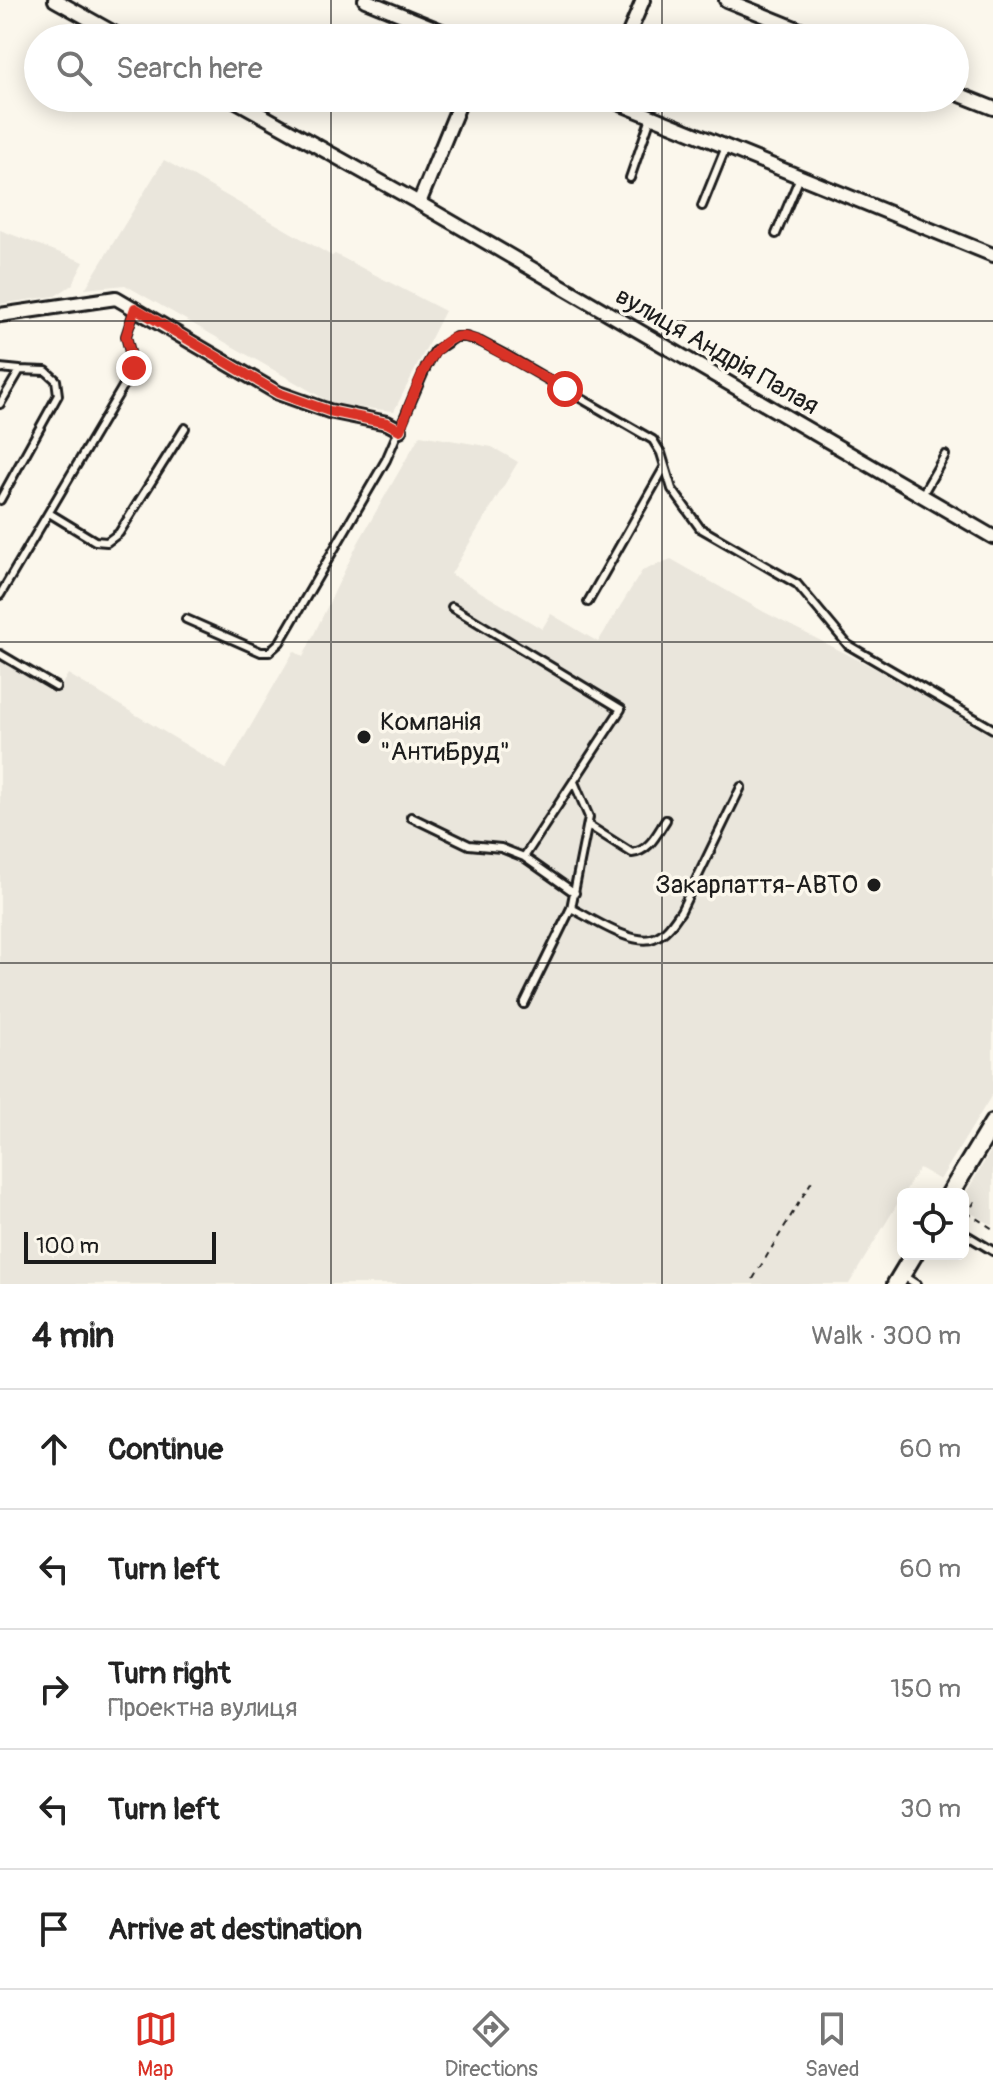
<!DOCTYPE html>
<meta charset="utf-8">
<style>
:root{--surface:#fff;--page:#f6f6f6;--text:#222;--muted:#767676;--line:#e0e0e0;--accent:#d93025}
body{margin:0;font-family:Pangolin,sans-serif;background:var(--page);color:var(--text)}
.controls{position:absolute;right:24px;bottom:24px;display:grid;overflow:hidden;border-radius:12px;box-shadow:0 4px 20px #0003}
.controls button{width:72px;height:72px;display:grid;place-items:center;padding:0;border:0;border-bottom:2px solid var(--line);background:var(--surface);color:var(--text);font:40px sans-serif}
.scale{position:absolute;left:24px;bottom:20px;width:192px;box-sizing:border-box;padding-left:8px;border:4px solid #1c1c1c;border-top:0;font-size:22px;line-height:28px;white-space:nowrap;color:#1c1c1c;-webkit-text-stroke:6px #fbf7ec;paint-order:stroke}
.stop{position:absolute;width:24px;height:24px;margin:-18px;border:6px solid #d93025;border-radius:50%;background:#fff}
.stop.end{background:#d93025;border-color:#fff;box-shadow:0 2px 8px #0008}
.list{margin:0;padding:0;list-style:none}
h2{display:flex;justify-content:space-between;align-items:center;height:104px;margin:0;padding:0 32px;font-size:34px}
h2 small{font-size:26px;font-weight:400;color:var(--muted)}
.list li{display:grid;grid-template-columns:52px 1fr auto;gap:24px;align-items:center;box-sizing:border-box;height:120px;padding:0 32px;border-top:2px solid var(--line)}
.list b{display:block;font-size:30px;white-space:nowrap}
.list p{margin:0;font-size:26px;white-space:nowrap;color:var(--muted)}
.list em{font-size:26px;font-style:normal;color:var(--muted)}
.icon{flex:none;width:44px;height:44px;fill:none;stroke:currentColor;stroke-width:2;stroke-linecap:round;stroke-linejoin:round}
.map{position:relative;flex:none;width:993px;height:1284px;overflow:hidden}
.search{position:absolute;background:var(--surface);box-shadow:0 4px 20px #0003;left:24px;right:24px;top:24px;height:88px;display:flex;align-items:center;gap:20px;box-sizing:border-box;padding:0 28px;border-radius:44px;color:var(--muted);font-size:30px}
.sheet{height:704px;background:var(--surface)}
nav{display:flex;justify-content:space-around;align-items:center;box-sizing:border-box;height:112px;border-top:2px solid var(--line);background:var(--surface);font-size:22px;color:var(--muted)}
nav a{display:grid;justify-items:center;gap:4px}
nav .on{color:var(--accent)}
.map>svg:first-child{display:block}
.built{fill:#eae6dc}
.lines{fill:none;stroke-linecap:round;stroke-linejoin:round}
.lane-casing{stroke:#1c1c1c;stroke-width:12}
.street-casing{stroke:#1c1c1c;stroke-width:18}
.secondary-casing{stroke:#1c1c1c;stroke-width:22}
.path{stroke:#1c1c1c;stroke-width:2;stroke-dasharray:6 6;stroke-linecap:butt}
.lane{stroke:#fbf7ec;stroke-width:6}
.street{stroke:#fbf7ec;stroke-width:12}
.secondary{stroke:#fbf7ec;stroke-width:16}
.route{stroke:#d93025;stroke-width:10}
.grid{fill:none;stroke:#1c1c1c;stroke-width:2;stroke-opacity:0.55}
.poi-dot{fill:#1c1c1c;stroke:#fbf7ec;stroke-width:3}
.labels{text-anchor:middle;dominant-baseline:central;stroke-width:7;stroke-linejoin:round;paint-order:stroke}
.street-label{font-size:26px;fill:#1c1c1c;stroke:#fbf7ec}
.poi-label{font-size:26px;fill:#1c1c1c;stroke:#fbf7ec;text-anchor:start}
</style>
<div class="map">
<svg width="993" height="1284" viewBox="0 0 993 1284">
<rect width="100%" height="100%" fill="#fbf7ec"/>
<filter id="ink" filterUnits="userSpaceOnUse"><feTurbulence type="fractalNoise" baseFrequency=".0125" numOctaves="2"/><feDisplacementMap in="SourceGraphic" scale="16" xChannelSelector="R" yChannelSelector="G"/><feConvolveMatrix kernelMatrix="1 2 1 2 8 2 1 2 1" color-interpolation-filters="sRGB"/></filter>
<g filter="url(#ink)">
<path class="built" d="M164,160L332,256L335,254L445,311L394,411L335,405L125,285L85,289Z
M0,230L84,262L72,285L55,296L0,304Z
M420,435L492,447L518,462L451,574L542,629L551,614L598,642L642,571L671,559L764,612L902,682L993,737V1093L940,1180L919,1168L849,1284H0V661L57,693L68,674L226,769L294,651L303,657L358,543Z
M993,1147V1226L963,1208V1198Z"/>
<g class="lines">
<defs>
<path id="lane" d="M630,178L651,117
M702,206L726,147
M776,234L800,177
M0,368L20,370
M0,404L20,370L46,371L56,380L58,395L0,500
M922,495L945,455
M49,513L95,541L107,542L119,533L185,428
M0,595L134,368L126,336L135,308
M588,602L664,468
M452,607L621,709L524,857
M186,619L261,652H269L280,642L386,460L426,367L435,351L456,337H466L481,342L504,354L653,440L661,453L672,489L700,528L797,584L848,645L993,729
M0,654L56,687
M411,817L469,845L501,848L524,857L575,893
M588,825L632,853C650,851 657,833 666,820
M571,908C591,918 634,947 654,938C667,933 674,921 681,911L741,787
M524,1004L571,908L589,817L574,782
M963,1233L993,1251
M902,1275L916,1284"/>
<path id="street" d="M55,0L123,38
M365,0L459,38
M726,0L820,38
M627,38L643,0
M955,93L993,108
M231,98L419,203L993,537
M606,98L993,255
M419,203L462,98
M0,315L116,298L278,393L329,411L387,423L400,430"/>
<path id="secondary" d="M950,1194L993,1123
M896,1284L914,1254"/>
</defs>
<use href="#lane" class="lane-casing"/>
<use href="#street" class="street-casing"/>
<use href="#secondary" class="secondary-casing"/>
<path class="path" d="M975,1201L968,1213L993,1229
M753,1279L813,1179"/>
<use href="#lane" class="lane"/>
<use href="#street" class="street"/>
<use href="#secondary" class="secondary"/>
</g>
</g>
<g class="lines" filter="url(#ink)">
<path class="route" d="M134,368L126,336L135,308L278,393L329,411L387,423L400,430C411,404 426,345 456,337C464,335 474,339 481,342L565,389"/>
</g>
<path class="grid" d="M331,0V38M662,0V38M331,98V1284M662,98V1284M0,321H993M0,642H993M0,963H993"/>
<g class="poi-dot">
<circle cx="364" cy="737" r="8"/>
<circle cx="874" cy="885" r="8"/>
</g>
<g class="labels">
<g class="street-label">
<text transform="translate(717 351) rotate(30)">вулиця Андрія Палая</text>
</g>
<g class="poi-label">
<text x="380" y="722">Компанія<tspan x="380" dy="30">"АнтиБруд"</tspan></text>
<text x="858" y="885" text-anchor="end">Закарпаття-АВТО</text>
</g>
</g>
</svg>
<div class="controls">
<button><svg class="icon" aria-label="locate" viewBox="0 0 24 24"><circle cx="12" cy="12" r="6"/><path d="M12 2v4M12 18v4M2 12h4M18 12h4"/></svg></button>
</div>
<div class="scale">100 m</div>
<div class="stop" style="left:565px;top:389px"></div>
<div class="stop end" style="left:134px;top:368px"></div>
<div class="search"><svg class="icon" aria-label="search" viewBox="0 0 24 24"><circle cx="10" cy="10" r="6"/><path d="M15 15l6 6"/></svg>Search here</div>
</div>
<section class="sheet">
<h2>4 min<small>Walk · 300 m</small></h2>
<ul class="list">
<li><svg class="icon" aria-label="ahead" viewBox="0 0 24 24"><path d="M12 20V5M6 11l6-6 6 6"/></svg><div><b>Continue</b></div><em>60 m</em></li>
<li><svg class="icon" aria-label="left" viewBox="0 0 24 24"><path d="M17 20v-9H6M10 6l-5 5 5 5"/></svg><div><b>Turn left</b></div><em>60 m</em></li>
<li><svg class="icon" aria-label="right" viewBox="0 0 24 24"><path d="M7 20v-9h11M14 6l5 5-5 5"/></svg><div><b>Turn right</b><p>Проектна вулиця</p></div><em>150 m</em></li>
<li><svg class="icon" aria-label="left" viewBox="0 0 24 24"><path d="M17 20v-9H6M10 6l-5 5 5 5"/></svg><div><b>Turn left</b></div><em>30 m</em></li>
<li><svg class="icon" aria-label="arrive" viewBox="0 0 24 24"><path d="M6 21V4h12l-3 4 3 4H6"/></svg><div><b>Arrive at destination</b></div></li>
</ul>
</section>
<nav>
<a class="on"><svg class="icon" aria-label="map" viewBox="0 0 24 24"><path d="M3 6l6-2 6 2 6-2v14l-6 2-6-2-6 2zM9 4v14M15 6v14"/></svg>Map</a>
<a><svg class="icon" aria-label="directions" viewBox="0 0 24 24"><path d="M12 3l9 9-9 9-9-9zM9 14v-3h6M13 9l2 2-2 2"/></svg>Directions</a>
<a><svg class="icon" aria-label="saved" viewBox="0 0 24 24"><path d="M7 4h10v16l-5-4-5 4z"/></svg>Saved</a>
</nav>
